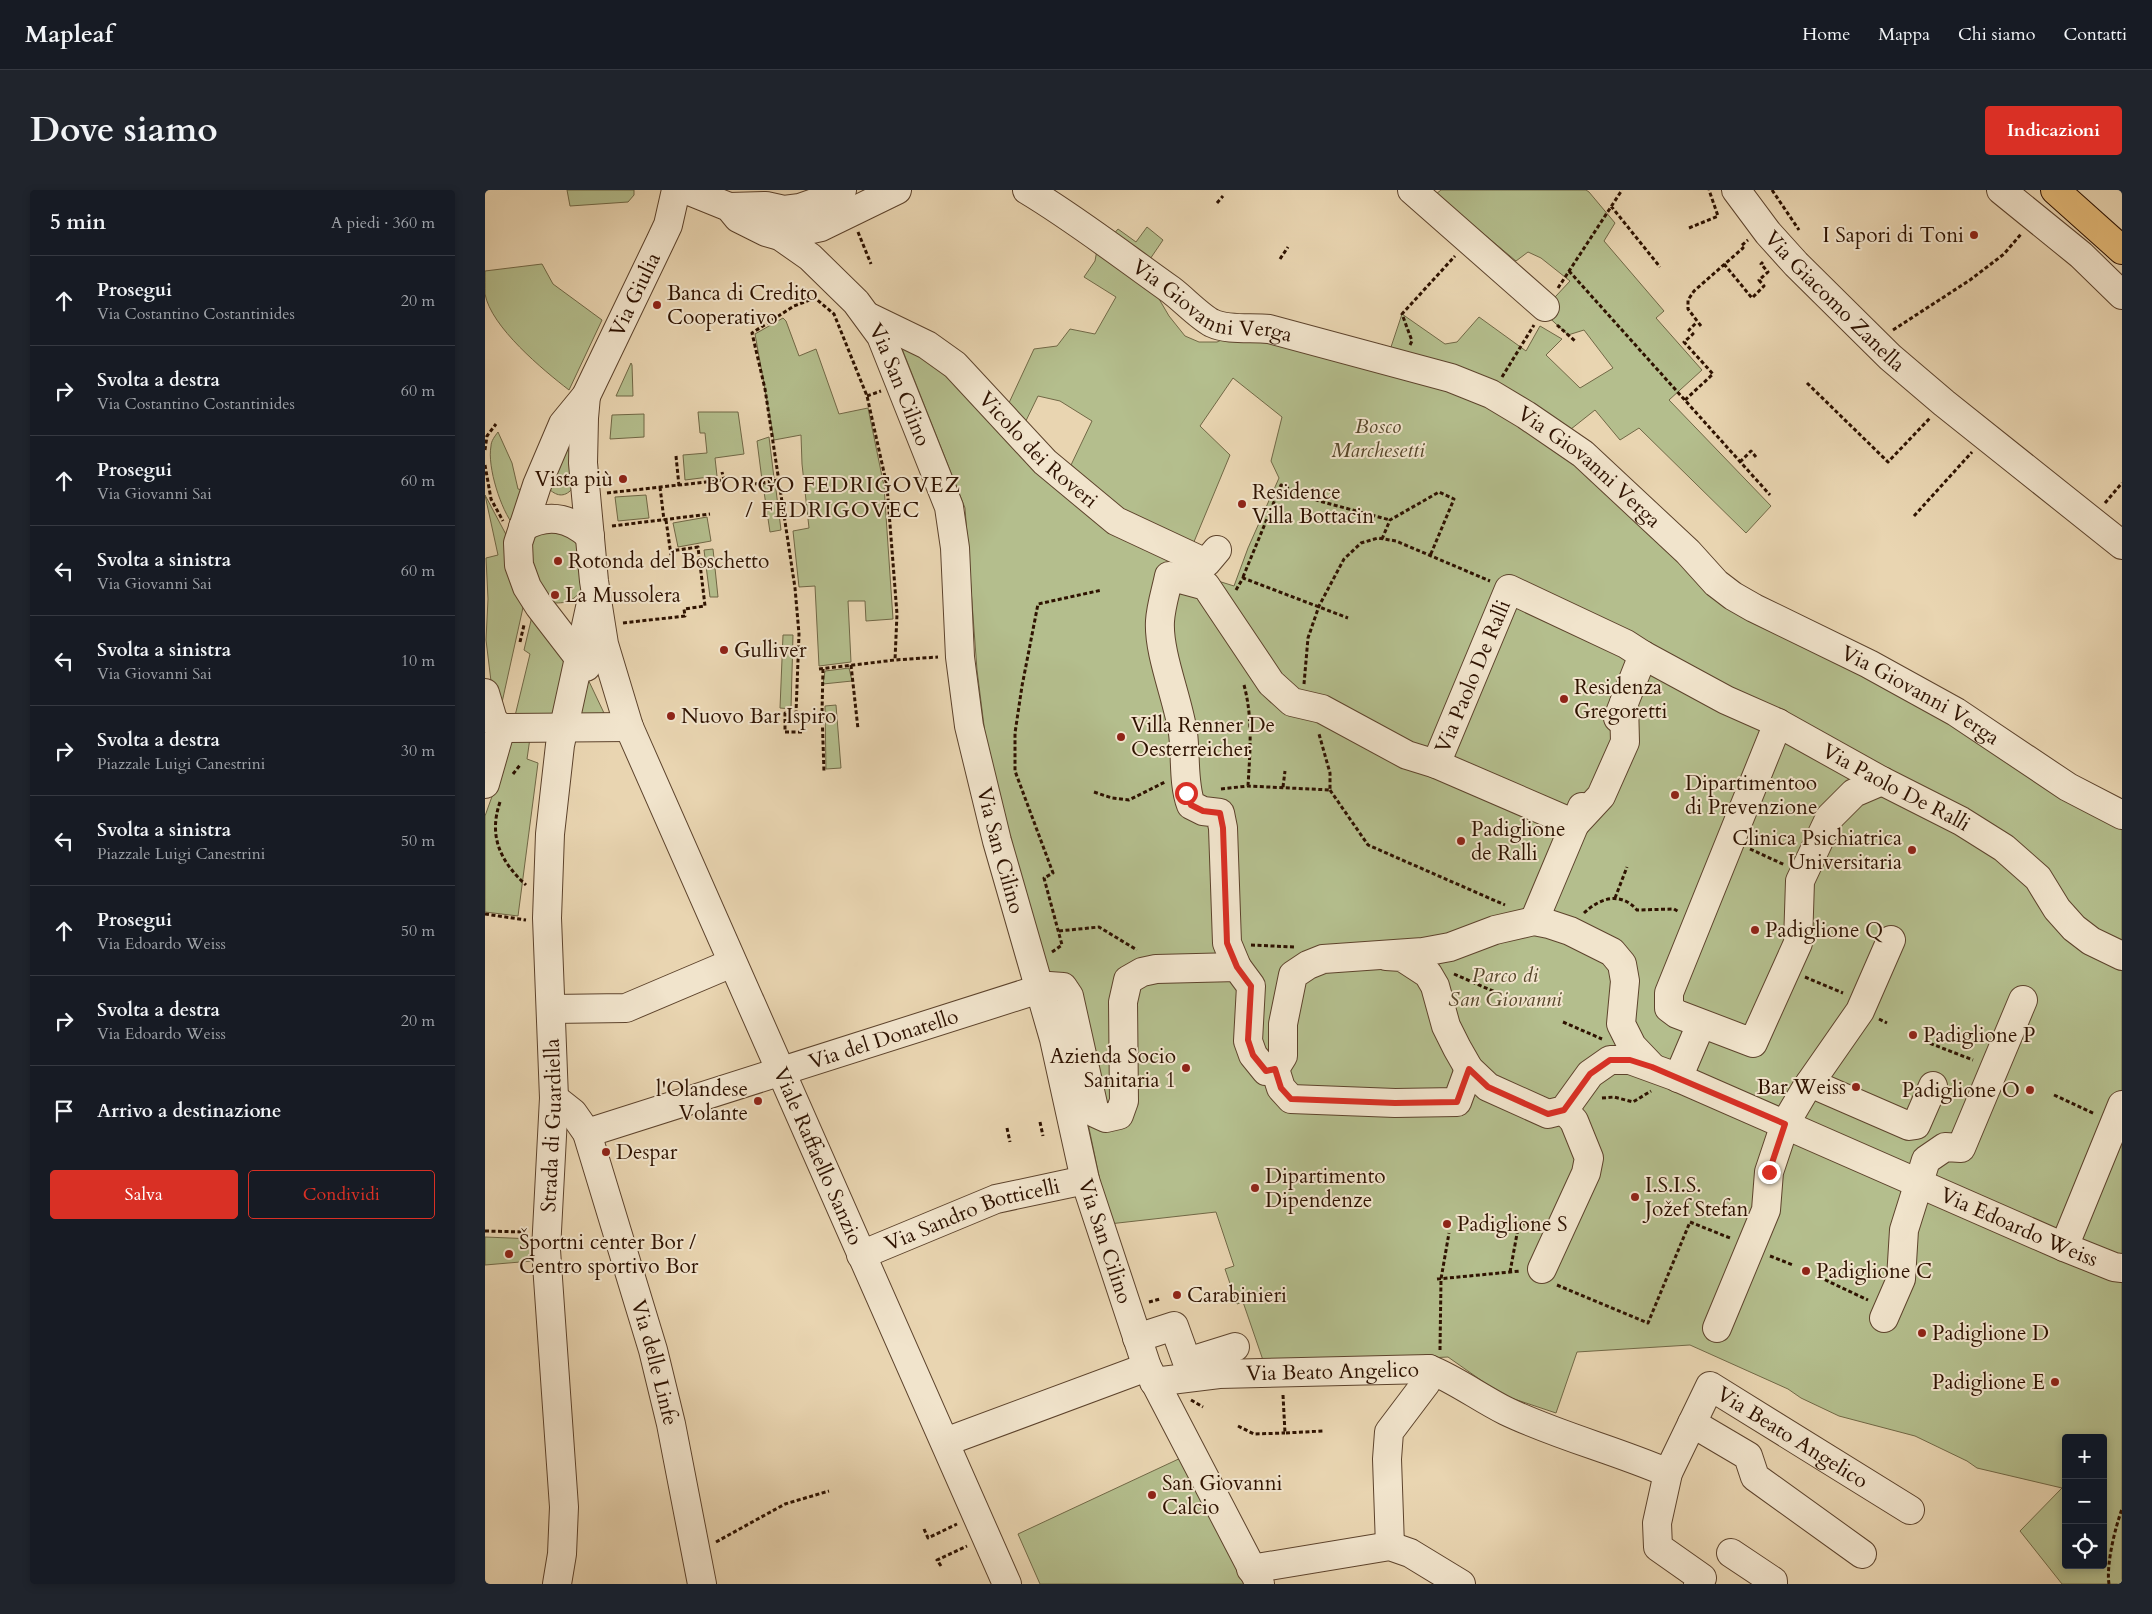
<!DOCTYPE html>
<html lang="it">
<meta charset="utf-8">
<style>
:root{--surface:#171b24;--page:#20242c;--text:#f1f3f6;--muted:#9ea1a6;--line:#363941;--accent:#d93025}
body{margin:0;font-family:Cardo,serif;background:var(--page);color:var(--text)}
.controls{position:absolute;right:15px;bottom:15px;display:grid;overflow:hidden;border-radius:5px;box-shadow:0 2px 8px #0003}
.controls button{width:45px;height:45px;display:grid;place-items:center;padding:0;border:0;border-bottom:1px solid var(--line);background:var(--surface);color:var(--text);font:25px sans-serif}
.stop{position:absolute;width:15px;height:15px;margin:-11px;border:4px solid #d93025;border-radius:50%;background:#fff}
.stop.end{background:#d93025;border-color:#fff;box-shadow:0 1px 5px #0008}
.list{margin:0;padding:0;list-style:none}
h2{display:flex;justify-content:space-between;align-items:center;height:65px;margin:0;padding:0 20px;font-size:21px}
h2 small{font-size:16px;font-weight:400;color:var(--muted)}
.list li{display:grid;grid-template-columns:32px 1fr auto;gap:15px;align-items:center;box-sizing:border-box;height:90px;padding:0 20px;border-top:1px solid var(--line)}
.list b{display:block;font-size:19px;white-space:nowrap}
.list p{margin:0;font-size:16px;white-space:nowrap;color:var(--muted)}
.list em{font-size:16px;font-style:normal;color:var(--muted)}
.actions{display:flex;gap:10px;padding:15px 20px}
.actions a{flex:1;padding:11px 0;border:1px solid var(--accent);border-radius:5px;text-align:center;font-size:18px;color:var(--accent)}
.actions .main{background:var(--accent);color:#fff}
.icon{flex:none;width:28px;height:28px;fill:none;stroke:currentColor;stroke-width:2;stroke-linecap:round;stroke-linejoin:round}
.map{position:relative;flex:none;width:1637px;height:1394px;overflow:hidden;border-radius:5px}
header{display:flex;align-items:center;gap:30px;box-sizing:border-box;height:70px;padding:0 25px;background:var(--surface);border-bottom:1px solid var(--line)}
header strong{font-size:24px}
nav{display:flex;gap:28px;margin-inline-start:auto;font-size:18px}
.intro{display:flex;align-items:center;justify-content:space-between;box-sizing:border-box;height:120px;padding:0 30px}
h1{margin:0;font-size:35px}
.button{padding:12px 22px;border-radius:5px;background:var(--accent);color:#fff;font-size:18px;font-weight:700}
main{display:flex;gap:30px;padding:0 30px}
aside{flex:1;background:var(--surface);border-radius:5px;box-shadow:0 2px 8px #0003}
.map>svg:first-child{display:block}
.green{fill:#b4be8d;stroke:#716846;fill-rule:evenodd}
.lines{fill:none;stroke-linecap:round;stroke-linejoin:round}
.minor-casing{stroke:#5d432c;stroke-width:30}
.major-casing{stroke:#2e1200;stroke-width:30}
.path{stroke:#2e1200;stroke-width:3;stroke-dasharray:4 2.5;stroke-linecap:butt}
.minor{stroke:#f1e4cc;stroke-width:28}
.major{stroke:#e4ba78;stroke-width:28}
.route{stroke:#d93025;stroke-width:6}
.poi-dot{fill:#8f2418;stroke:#f1e4cc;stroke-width:2}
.labels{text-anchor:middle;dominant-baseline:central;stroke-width:4;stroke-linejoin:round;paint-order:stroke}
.poi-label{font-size:21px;fill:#2e1200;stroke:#f1e4cc;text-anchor:start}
.street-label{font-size:21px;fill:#2e1200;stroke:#f1e4cc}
.park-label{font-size:21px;font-style:italic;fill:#56462a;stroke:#f1e4cc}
.neighbourhood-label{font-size:22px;letter-spacing:1px;fill:#2e1200;stroke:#f1e4cc}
</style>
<header>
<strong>Mapleaf</strong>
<nav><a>Home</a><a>Mappa</a><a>Chi siamo</a><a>Contatti</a></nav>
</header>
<div class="intro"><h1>Dove siamo</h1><a class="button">Indicazioni</a></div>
<main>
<aside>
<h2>5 min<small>A piedi · 360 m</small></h2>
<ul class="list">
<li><svg class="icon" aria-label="ahead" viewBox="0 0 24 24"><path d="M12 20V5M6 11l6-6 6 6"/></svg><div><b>Prosegui</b><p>Via Costantino Costantinides</p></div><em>20 m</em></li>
<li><svg class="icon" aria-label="right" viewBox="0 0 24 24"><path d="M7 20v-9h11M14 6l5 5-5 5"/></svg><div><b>Svolta a destra</b><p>Via Costantino Costantinides</p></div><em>60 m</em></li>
<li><svg class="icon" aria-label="ahead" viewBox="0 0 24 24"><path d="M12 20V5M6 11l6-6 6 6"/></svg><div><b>Prosegui</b><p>Via Giovanni Sai</p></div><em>60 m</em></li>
<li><svg class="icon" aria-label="left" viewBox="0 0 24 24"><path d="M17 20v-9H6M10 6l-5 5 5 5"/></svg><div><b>Svolta a sinistra</b><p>Via Giovanni Sai</p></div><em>60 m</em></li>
<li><svg class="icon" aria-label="left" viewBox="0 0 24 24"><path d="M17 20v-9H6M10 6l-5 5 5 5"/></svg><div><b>Svolta a sinistra</b><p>Via Giovanni Sai</p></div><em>10 m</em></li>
<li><svg class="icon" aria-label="right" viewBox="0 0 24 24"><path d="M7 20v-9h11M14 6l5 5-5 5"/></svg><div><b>Svolta a destra</b><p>Piazzale Luigi Canestrini</p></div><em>30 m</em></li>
<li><svg class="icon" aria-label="left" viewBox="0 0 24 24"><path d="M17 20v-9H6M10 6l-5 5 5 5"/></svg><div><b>Svolta a sinistra</b><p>Piazzale Luigi Canestrini</p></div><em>50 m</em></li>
<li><svg class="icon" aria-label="ahead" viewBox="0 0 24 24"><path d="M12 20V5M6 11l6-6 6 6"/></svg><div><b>Prosegui</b><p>Via Edoardo Weiss</p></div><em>50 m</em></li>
<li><svg class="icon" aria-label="right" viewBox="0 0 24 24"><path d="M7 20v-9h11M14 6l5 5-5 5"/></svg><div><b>Svolta a destra</b><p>Via Edoardo Weiss</p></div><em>20 m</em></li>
<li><svg class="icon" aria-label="arrive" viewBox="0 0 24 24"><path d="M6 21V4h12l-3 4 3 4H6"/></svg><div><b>Arrivo a destinazione</b></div></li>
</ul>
<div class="actions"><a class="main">Salva</a><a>Condividi</a></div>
</aside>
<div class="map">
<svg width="1637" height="1394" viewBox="0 0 1637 1394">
<rect width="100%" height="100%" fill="#e9d5b1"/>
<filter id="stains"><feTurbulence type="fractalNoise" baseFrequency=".004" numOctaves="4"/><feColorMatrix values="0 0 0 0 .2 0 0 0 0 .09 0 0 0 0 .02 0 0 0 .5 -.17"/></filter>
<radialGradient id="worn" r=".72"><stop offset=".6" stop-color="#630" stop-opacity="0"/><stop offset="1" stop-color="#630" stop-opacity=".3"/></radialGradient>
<path class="green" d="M82,0H149V5L143,12L85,16Z
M956,0H1101L1104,2L1130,33L1119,51L1179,121L1171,128L1217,180L1184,210L1286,316L1261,343L1154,238L1135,250L1110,220L1081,243L904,163L917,124L960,154L972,152L994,127L1041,161L1055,136L1077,149L1061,165L1095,198L1128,178L1099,140L1083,145L1057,121L1085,91L1056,68L1043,62L1031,71L951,4Z
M662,37L678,50L663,72L627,46L633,39L651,52Z
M612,60L667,97L684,126L700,146L714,152H732L750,144L808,154L960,193L1004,211L1069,255L1127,303L1239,407L1257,420L1380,480L1468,530L1582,603L1637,633V1394H1577L1535,1341L1577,1298L1492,1278L1482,1271L1430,1246L1354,1226L1316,1208L1303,1199L1205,1155L1092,1162L1071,1223L1017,1205L963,1167L780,1176L758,1112L752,1114L740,1079L749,1076L731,1022L624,1034L604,938L577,830L545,740L511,621L516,614L514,603L507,599L492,480L480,318L414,151L459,178L571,295L646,345L661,352L679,357L700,367L717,386L749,396L763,358L794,288L786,271L797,227L748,188L715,236L745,265L706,359L666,343L633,326L586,290L593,281L586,275L607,231L575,211L553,206L536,241L524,228L529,218L523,215L549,159L572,156L585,139L610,144L631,107L599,87L610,71ZM1581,1248H1618V1375H1581Z
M57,74L68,94L117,130L84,200C58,180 6,137 0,104C0,97 0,88 0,81Z
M298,128L301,131L314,166L331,159L354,224L383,218L399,296L408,429L381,431L380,411H363L366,472L334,476L330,396L314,397L308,341L324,338L317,274L316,245L289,250L270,144Z
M146,173L147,175L148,206H131Z
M213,222H253L259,264L230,268L232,286L200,290L198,265L222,263L220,243H215Z
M159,224V247L125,249L127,225Z
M84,237L87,299C79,308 71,306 63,298Z
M13,242L27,273L33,299L42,301L29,336C16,320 2,277 6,256C6,251 10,246 13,242Z
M284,247L289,288L277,290L272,251Z
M290,292L296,340L285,342L278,295Z
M0,305L25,352L39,413L14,526L9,516L1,450L3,409L1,368L13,365Z
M161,305L164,328L133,331L130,307Z
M222,327L226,351L193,357L188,333Z
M55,336L93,348L98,399C86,413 82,413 65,413L43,371V358Z
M228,359L233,407H225L219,360Z
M48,422L81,466L68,530H29L45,464L39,460Z
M298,445H308L306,519L295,518Z
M364,478L367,491L338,494L340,481Z
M100,483L119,523L94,526Z
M351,515L356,578L341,579L340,516Z
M28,548H45L42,569L53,573L33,726L0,722V626Z
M0,1047L49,1049L47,1071L0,1075Z
M700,1266L765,1394H555L533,1344Z"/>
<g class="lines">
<defs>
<g id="minor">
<path id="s1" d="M202,0L244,17L253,28L281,42L295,46L325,67L371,112L396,146L464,317L470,358L475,467L484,536L512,651L569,849L600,990L662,1177L775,1394"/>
<path id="s2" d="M542,0C592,30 638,66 686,100C698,109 715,127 727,133C744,141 766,137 784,139L966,188L1006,204L1041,225L1098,264L1203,362L1231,393L1248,406L1269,418L1384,474L1471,522L1583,597L1637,625"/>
<path d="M927,0L1060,117"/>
<path id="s3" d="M1251,0L1283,43L1311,74L1405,167L1459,213L1637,355"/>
<path d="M1516,0L1596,65L1637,105"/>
<path d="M244,17L281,16L299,20L315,18L343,8L357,0"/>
<path d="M295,46L336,37L412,0"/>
<path id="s4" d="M382,126L442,155L470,175L560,272L631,331L721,373L732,360"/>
<path id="s5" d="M101,206L99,228L98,273L109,391L119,454L144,537L522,1394"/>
<path d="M38,337C63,323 84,327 105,346"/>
<path id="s6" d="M101,477L54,416L42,397L34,375L33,353L52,295L78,234L101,206L175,52L183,35L191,0"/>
<path d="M0,503L8,530L16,538L144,537"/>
<path d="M1133,528L1158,465"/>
<path d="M1293,533L1184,803V818L1192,824L1268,853L1313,753L1315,691L1345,627L1369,603L1397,591"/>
<path id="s7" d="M951,574L1024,399L1141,454L1158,465L1241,510L1293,533L1397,591L1476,631L1519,658L1553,688L1572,719L1589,738L1606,751L1637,766"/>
<path d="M0,594L16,538"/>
<path d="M1049,731L1097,617"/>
<path id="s8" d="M901,766L917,767L943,784L950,796L961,836L972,858L984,879L1003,897L1063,924L1079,920L1105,884L1125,870H1145L1189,886L1579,1057L1629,1077L1637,1078"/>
<path d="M752,777L742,753L738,638L735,623L718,621L706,615C698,594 701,566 698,543C693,509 673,463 675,431C676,415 681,401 684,386L721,396L786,493L807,512L837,519L922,565L951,574L1090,634L1116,606L1140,552L1139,513"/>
<path d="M66,819L141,818L247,773"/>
<path d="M984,879L972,912L910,913L806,909L796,898L790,879L798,866V834L808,785L823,775L838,769L938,762L965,757L1010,740L1049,731L1064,734L1085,741L1127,762L1137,774L1140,791L1136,834L1147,856L1167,877"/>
<path d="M1193,888L1216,834"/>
<path d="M1325,893L1424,936L1431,935L1448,896"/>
<path id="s9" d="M69,908L88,923L102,943L133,1045L168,1160L186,1234L217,1394"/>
<path id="s10" d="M102,943L564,796L578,797L584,806L610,923L621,928L634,925L639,911L638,812L643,790L657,782L671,779L752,777L766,796L763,851L768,865L781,881L790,879"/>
<path d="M1579,1057L1637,915"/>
<path id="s11" d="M376,1065L511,1009L600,990"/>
<path d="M1057,1079L1101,983L1104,968L1089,931L1079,920"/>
<path d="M1399,1128L1416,1089L1419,1040L1441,970L1460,957L1476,958L1538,810"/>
<path d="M1232,1138L1281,1020L1284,982L1300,934L1320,900L1375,821L1406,750"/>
<path d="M652,1148L689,1136L702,1172L750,1157"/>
<path id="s12" d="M669,1192L734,1184L944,1179C971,1190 995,1208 1021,1221C1073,1246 1130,1260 1183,1283"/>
<path d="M1207,1233L1263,1266L1270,1287L1377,1364"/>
<path d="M460,1252L662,1177"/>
<path d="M905,1356L902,1269L904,1242L941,1193L944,1179"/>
<path d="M1246,1363L1288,1391V1394"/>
<path d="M766,1379L905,1356L925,1363L976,1394"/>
<path id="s13" d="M72,1394L77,1364L79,1317L61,1060L69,908L62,728L65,644L75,555L106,413"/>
<path id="s14" d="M1213,1394L1217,1388L1173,1357L1172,1333L1183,1283L1225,1196L1425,1320"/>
</g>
<path id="major" d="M1570,0L1637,60"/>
</defs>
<use href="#minor" class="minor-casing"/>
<use href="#major" class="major-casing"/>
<path class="path" d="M1287,0L1314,40
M732,13L738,6
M1126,16L1175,77
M1204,38L1233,26L1224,0
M373,42L386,74
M795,69L803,57
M1239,74L1267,108L1279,96L1274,90L1283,82L1276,74L1278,72
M1084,81L1285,305
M1073,98L1137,0
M1072,135L1090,151
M1216,136L1203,119V110L1209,101L1258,58L1256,56L1263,50
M1408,140L1485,90L1519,64L1536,44
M925,155L927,151L917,124L970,66
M1017,187L1049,135
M1322,193L1403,272L1445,228
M382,206L396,201
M1200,210L1228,184L1199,152L1208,144L1204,140L1212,132
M0,260L2,246L11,234
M191,266L194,296
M1255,272L1266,261L1271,267
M0,275L6,309L18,331
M270,294L293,290
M175,297L179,330
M122,303L239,290L237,282
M1620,313L1637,293
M1429,326L1487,262
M181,330L186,365
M127,336L225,324
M897,349L905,330L954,302L969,309L945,366
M758,387L796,295L834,311L905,330
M751,400L758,388L863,428
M138,433L200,426L199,419L220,416L213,357L186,361
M35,452L39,435
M366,475L373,539
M334,479L410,470L453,467
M338,479L337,522L339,582
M819,494L823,448L834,416L859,369L876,353L893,348L911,351L1005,391
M759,495C768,528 765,562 763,596
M317,542H300V523H311L314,444L310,398L280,199L267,143L309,116L330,108L349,124L382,206L402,296L412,424L410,470
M28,584L35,575
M798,597L800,581
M736,599L763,596L845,600V583L834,544
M845,600L883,655L1020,715
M609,602L627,608L644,610L680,592
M15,612C3,647 16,672 41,695
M1265,659L1300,675
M1130,708L1142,677
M1099,723C1116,707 1136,702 1152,720L1189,719L1194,722
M0,724L41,730
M574,741L614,737L652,760
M766,755L809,757
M567,762L577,755L559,688L568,683L530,581V543L537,496L553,414L617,400
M969,784L1017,805
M1320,787L1358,803
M1394,829L1402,833
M1078,832L1117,849
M1439,851L1488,870
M1569,905L1610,924
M1117,908L1129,907L1148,912L1166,901
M555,932L558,946
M522,938L525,952
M0,1041L39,1042
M1285,1066L1308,1075
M1025,1082L1034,1033L1054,1036
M1334,1087L1383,1110
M952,1089L1036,1081
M1072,1095L1163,1133L1205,1032L1245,1048
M664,1112L675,1109
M955,1160L956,1089L964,1043
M798,1205L800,1243L838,1241
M706,1210L718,1217
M753,1236L769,1244L800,1243
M439,1339L443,1348L472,1334
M231,1352L300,1314L344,1301
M456,1376L452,1370L482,1356
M1624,1394C1621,1375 1630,1338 1637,1319"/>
<use href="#minor" class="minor"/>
<use href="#major" class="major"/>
</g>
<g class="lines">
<path class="route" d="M701,603L706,615L718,621L735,623L738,638L742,753L752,777L766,796L763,850L768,865L781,881L790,879L796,898L806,909L910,913L972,912L984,879L1003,897L1063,924L1079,920L1105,884L1125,870H1145L1167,877L1300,934L1284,982"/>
</g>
<g class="poi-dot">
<circle cx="1489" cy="45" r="5"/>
<circle cx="172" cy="115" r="5"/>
<circle cx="138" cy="289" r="5"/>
<circle cx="757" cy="314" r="5"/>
<circle cx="73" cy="371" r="5"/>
<circle cx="70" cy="405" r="5"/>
<circle cx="239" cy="460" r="5"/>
<circle cx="1079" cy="509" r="5"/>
<circle cx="186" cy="526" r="5"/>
<circle cx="636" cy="547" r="5"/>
<circle cx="1190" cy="605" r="5"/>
<circle cx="976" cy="651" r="5"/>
<circle cx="1427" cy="660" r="5"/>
<circle cx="1270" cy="740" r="5"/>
<circle cx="1428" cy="845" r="5"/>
<circle cx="701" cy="878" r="5"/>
<circle cx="1371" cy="897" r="5"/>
<circle cx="1545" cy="900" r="5"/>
<circle cx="273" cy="911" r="5"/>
<circle cx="121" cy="962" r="5"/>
<circle cx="770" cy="998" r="5"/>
<circle cx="1150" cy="1007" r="5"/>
<circle cx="962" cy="1034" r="5"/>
<circle cx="24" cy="1064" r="5"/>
<circle cx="1321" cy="1081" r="5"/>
<circle cx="692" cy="1105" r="5"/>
<circle cx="1437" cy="1143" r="5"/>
<circle cx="1570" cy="1192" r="5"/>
<circle cx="667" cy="1305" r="5"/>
</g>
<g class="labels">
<g class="poi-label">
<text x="1479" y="45" text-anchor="end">I Sapori di Toni</text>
<text x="182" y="103">Banca di Credito<tspan x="182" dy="24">Cooperativo</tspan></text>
<text x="128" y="289" text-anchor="end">Vista più</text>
<text x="767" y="302">Residence<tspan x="767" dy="24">Villa Bottacin</tspan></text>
<text x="83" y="371">Rotonda del Boschetto</text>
<text x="80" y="405">La Mussolera</text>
<text x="249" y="460">Gulliver</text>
<text x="1089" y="497">Residenza<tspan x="1089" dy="24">Gregoretti</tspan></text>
<text x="196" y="526">Nuovo Bar Ispiro</text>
<text x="646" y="535">Villa Renner De<tspan x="646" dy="24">Oesterreicher</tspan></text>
<text x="1200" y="593">Dipartimentoo<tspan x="1200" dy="24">di Prevenzione</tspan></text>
<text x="986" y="639">Padiglione<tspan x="986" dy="24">de Ralli</tspan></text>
<text x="1417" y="648" text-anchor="end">Clinica Psichiatrica<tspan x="1417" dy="24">Universitaria</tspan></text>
<text x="1280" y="740">Padiglione Q</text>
<text x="1438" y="845">Padiglione P</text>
<text x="691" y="866" text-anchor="end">Azienda Socio<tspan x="691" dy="24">Sanitaria 1</tspan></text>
<text x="1361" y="897" text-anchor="end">Bar Weiss</text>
<text x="263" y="899" text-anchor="end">l'Olandese<tspan x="263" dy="24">Volante</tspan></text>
<text x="1535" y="900" text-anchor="end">Padiglione O</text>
<text x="131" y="962">Despar</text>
<text x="780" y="986">Dipartimento<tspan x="780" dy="24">Dipendenze</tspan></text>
<text x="1160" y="995">I.S.I.S.<tspan x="1160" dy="24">Jožef Stefan</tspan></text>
<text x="972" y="1034">Padiglione S</text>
<text x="34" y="1052">Športni center Bor /<tspan x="34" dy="24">Centro sportivo Bor</tspan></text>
<text x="1331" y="1081">Padiglione C</text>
<text x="702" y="1105">Carabinieri</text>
<text x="1447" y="1143">Padiglione D</text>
<text x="1560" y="1192" text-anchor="end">Padiglione E</text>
<text x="677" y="1293">San Giovanni<tspan x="677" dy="24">Calcio</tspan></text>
</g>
<g class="street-label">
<text stroke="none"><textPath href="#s6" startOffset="421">Via Giulia</textPath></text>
<text stroke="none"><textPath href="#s2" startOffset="220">Via Giovanni Verga</textPath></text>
<text stroke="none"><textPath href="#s3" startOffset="149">Via Giacomo Zanella</textPath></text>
<text stroke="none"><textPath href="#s1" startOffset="301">Via San Cilino</textPath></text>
<text stroke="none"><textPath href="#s4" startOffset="220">Vicolo dei Roveri</textPath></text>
<text stroke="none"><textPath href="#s2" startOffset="640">Via Giovanni Verga</textPath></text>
<text stroke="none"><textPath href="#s7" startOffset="95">Via Paolo De Ralli</textPath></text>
<text stroke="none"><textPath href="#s2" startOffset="1046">Via Giovanni Verga</textPath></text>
<text stroke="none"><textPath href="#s7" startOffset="625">Via Paolo De Ralli</textPath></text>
<text stroke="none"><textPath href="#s1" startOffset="781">Via San Cilino</textPath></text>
<text stroke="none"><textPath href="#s10" startOffset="311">Via del Donatello</textPath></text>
<text stroke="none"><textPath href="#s13" startOffset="460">Strada di Guardiella</textPath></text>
<text stroke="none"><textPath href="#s5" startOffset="805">Viale Raffaello Sanzio</textPath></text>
<text stroke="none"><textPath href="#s11" startOffset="119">Via Sandro Botticelli</textPath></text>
<text stroke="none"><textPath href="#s8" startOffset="772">Via Edoardo Weiss</textPath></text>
<text stroke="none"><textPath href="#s1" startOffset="1186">Via San Cilino</textPath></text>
<text stroke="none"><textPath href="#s9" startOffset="288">Via delle Linfe</textPath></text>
<text stroke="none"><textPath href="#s12" startOffset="179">Via Beato Angelico</textPath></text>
<text stroke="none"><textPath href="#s14" startOffset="330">Via Beato Angelico</textPath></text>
</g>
<g class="park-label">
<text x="893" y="236">Bosco<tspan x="893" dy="24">Marchesetti</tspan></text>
<text x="1020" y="785">Parco di<tspan x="1020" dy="24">San Giovanni</tspan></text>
</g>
<g class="neighbourhood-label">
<text x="348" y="295">BORGO FEDRIGOVEZ<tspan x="348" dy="25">/ FEDRIGOVEC</tspan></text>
</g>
</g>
<rect width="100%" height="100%" filter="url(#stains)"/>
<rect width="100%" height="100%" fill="url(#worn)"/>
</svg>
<div class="controls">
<button>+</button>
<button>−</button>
<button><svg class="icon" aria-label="locate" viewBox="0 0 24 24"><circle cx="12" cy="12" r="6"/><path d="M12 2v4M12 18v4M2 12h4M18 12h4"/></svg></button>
</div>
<div class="stop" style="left:701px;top:603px"></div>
<div class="stop end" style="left:1284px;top:982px"></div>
</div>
</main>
